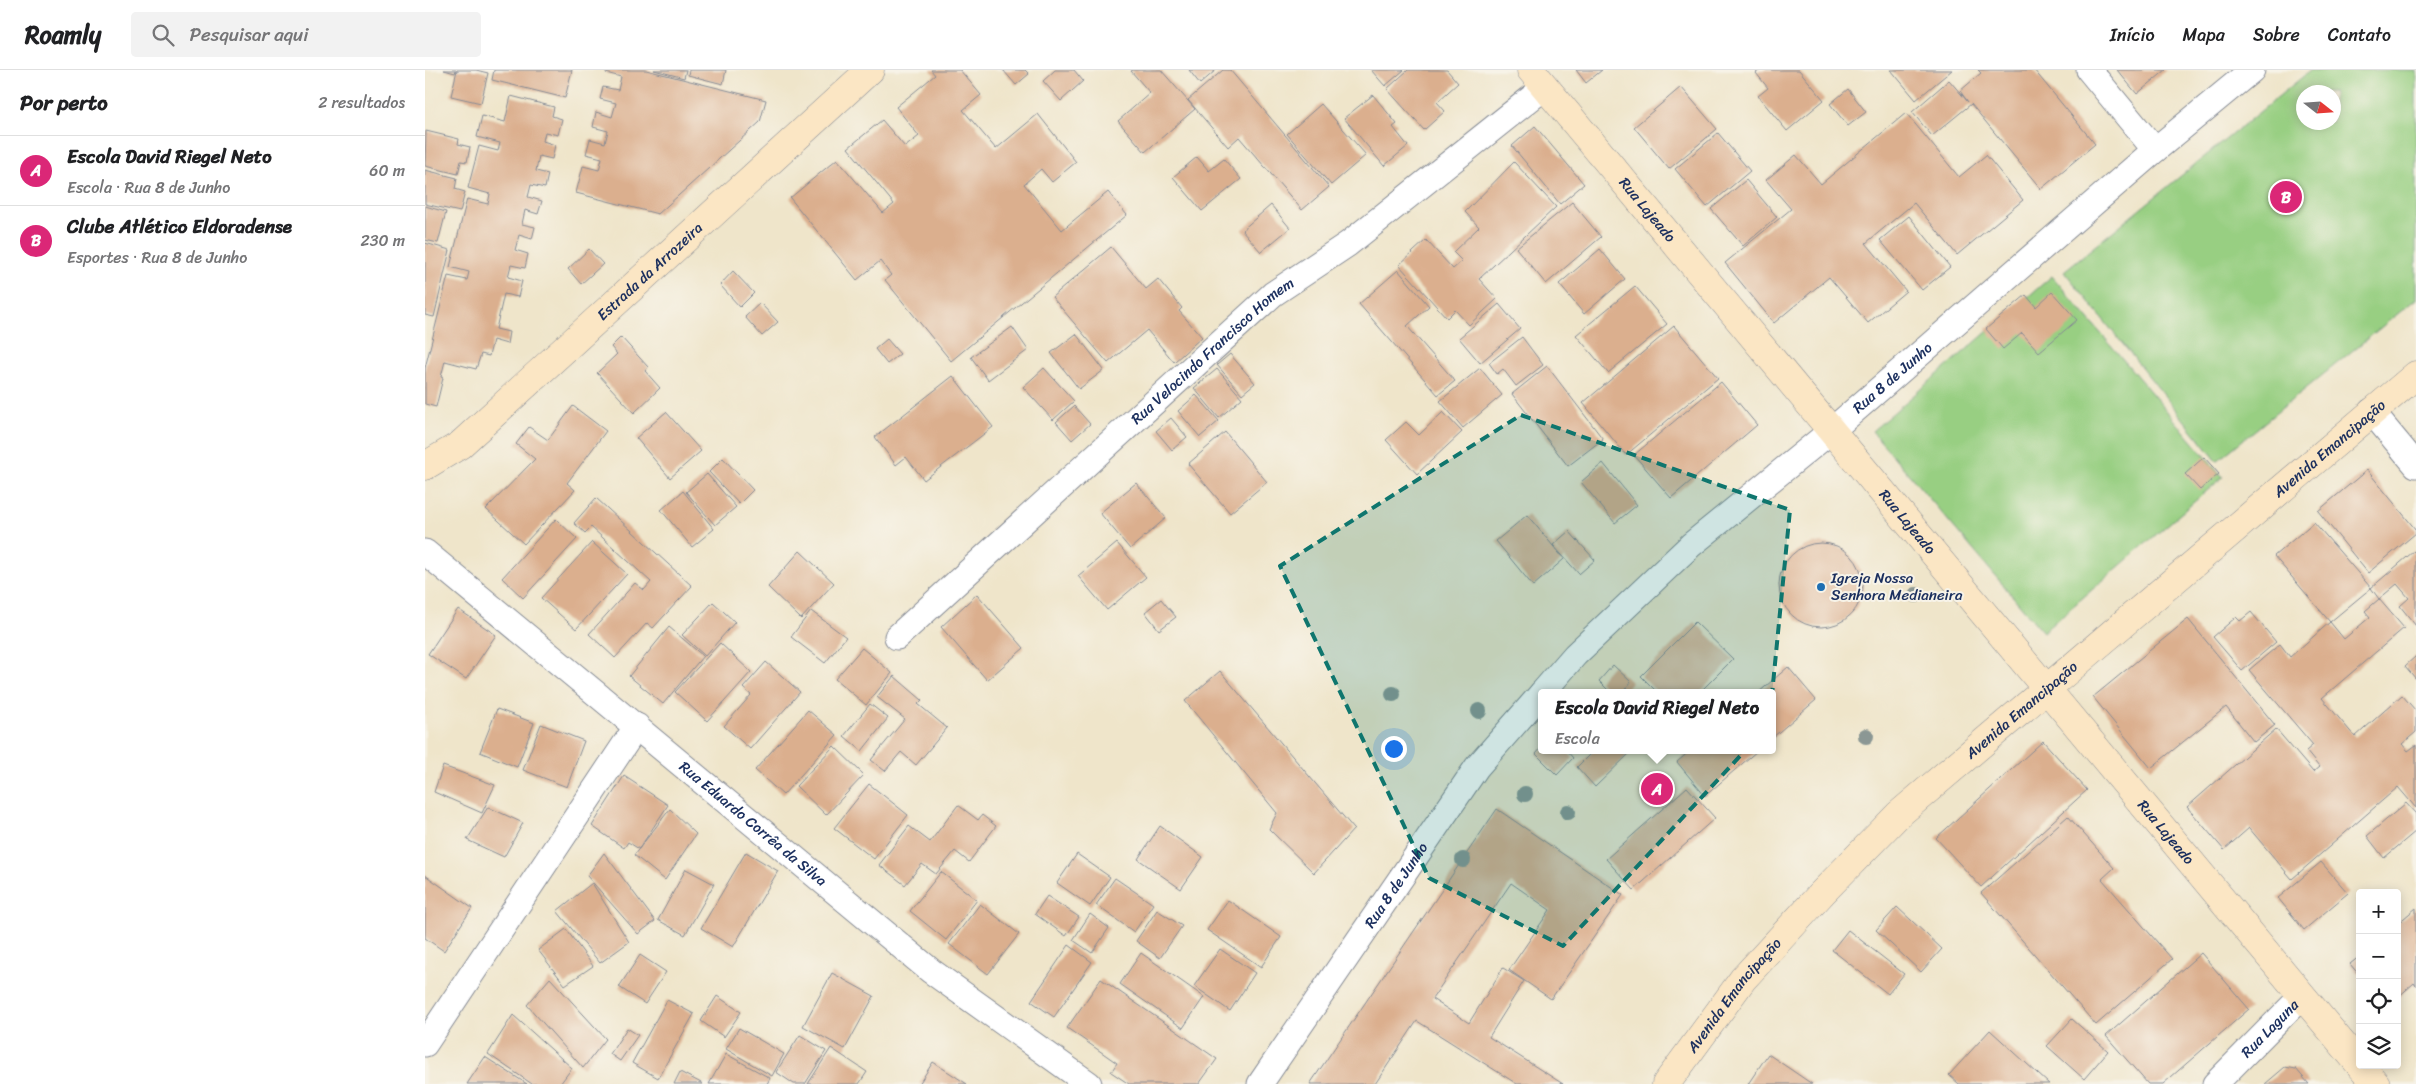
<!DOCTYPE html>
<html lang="pt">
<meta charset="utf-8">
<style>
:root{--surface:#fff;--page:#f2f2f2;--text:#202124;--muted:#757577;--line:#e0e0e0;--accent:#db2777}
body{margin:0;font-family:Sriracha,sans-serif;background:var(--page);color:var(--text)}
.controls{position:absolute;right:15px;bottom:15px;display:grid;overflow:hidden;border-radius:5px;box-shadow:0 2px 12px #0003}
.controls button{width:45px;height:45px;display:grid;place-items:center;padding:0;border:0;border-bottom:1px solid var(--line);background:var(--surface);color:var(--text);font:25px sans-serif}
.compass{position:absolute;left:1871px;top:15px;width:45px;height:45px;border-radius:50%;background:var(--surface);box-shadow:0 2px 12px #0003;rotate:107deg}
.you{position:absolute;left:968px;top:678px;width:18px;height:18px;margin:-12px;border:4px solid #fff;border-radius:50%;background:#1a73e8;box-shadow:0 0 0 8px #1a73e833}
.badge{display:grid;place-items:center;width:32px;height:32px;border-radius:50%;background:var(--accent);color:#fff;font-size:16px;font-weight:700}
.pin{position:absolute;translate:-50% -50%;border:2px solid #fff;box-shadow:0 1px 5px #0006}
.popup{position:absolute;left:1113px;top:619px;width:238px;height:65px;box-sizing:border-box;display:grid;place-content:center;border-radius:5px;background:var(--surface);filter:drop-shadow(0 1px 4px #0005);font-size:16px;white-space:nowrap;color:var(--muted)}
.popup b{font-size:19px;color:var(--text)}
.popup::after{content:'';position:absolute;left:50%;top:100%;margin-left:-10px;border:10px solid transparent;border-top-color:var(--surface)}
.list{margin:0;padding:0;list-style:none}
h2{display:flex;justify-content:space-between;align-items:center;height:65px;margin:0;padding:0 20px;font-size:21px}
h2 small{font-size:16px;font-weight:400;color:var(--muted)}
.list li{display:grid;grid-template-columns:32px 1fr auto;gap:15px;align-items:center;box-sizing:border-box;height:70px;padding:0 20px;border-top:1px solid var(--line)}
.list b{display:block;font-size:19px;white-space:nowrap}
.list p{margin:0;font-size:16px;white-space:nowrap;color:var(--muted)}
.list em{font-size:16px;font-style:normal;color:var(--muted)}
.icon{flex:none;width:28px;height:28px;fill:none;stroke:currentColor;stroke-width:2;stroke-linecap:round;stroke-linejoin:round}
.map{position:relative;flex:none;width:1991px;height:1014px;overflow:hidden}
header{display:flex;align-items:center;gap:30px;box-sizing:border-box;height:70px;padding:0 25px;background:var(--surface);border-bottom:1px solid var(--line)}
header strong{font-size:24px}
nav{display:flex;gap:28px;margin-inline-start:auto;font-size:18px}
.search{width:350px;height:45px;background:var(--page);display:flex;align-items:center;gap:12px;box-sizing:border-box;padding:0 18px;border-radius:5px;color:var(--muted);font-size:19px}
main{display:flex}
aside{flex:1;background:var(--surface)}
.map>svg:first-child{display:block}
.green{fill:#98cf82;stroke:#5a7f70;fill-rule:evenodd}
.building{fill:#dbaf8e}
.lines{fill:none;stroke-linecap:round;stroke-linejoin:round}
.street-casing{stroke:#858a94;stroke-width:27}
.secondary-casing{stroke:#858a94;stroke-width:29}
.street{stroke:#fff;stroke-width:25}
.secondary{stroke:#fbe6c4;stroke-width:28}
.tree{fill:#8b9794}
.marked{fill:#0f766e;fill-opacity:0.2;stroke:#0f766e;stroke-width:4;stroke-dasharray:10 6;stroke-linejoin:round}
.poi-dot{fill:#1f6fb2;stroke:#f7f3e8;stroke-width:2}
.labels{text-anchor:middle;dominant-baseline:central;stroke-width:4;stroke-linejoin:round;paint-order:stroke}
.street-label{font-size:15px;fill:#1b2f5e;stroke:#f7f3e8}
.poi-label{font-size:15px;fill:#1b2f5e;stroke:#f7f3e8;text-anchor:start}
</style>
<header>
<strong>Roamly</strong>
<div class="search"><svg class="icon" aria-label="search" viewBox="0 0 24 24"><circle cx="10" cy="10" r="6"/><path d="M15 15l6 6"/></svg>Pesquisar aqui</div>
<nav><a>Início</a><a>Mapa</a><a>Sobre</a><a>Contato</a></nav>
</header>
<main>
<aside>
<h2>Por perto<small>2 resultados</small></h2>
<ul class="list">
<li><span class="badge">A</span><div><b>Escola David Riegel Neto</b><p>Escola · Rua 8 de Junho</p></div><em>60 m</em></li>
<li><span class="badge">B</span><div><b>Clube Atlético Eldoradense</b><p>Esportes · Rua 8 de Junho</p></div><em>230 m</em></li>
</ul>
</aside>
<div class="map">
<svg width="1991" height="1014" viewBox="0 0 1991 1014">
<rect width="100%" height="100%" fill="#f7f3e8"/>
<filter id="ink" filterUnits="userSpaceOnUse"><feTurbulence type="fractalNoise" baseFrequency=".02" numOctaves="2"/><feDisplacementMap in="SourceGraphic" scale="10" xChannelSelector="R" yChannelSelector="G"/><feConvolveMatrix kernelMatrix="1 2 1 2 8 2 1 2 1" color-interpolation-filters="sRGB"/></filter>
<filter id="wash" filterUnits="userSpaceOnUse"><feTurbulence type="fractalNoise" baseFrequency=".0096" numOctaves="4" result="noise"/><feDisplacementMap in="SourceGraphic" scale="20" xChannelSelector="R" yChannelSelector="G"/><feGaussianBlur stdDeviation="1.12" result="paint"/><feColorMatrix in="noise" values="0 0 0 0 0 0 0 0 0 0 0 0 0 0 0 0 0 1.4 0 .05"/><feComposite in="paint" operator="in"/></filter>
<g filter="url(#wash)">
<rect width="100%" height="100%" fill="#efe5ca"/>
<path class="green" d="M1886,0H1991V229L1792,391L1639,201ZM1878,22H1908V52H1878Z
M1627,206L1798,407L1618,562L1447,361Z"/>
<g id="blocks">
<path class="building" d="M19,0H31L30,3Z
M32,0H51L63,3L56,33L26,26Z
M69,0H147L140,28L67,10Z
M182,0H221L341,30L335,52L233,144L151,123L158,96L174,100L177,88L161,84L165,69L180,73L183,61L168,57L171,42L187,47L191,33L175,29L178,17L193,20L196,7L181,3Z
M229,0H261L259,8Z
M264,0H301L298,14L263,5Z
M506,0H535L556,25L538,40L571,79L613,44L651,92L627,112L616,99L599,114L637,160L683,122L702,145L526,291L460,210L466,205L455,191L432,210L365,128L412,89L458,143L469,134L423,78L457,50L480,77L494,66L471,37L510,5Z
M578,0H600L604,4L591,15Z
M630,0H649L658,11L636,31L618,11Z
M708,0H736L770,39L720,82L693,51L725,23L706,1Z
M764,0H791L775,14Z
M798,0H805L904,117L877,140L814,67L803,77L763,30Z
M946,0H979L960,16Z
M983,0H1022L1033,13L1012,32L1020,41L999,60L962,19Z
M1151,0H1177L1161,13Z
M1335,0H1374L1399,30L1362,61L1333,26L1343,18L1331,3Z
M1466,0H1527L1491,30Z
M1553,0H1609L1670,74L1616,119L1546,34L1507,66L1487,42L1524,10L1543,32L1535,21L1556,3Z
M1692,0H1741L1712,24Z
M1256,17L1292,59L1244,99L1209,57Z
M1423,19L1441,42L1423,56L1405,34Z
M948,25L972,54L968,57L983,76L959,96L919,48Z
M86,26L129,37L127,46L137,49L133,65L120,62L118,71L130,75L127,89L114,86L111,101L123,104L120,118L106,115L103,127L117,131L113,144L100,140L97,154L110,157L107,169L94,165L90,180L103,184L100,198L86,195L83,207L97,211L93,227L79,224L71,259L84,262L82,274L68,270L64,286L56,284L51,299L20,291L16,307L18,308L11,337L0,334V298L23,206L42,210L44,202L25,197L42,129L63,134L65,124L43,118L54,76L73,81L75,73L52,67L57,46L80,52Z
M896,34L941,85L906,115L862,64Z
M1481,43L1534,107L1561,85L1598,130L1532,185L1489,133L1441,173L1481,221L1443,253L1404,207L1349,253L1300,193L1366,139L1341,110L1371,85L1396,114Z
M1110,56L1159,114L1135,134L1087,76Z
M1,61L34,69L33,74L45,77L42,92L36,91L33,104L0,96Z
M1293,63L1325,101L1282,137L1250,99Z
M772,87L784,101L799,89L816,109L777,141L748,107Z
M1089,92L1131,137L1054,209L1072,229L1044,255L1030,240L1022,248L974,195L1001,170L1028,199L1037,191L1028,182L1054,157L1040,142Z
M0,100L32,108L30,119L40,122L35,142L0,134Z
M1321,110L1352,147L1318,176L1286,139Z
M1147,132L1176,167L1121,214L1091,178Z
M846,135L865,158L836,182L817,160Z
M0,136L21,142L13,173L0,170Z
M1484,146L1525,197L1497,220L1455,170Z
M0,173L25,180L9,247L0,245Z
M686,177L721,219L733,209L757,238L754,241L777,267L749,292L722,260L683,293L627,227Z
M164,179L178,194L156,214L143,199Z
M1175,179L1200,209L1159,244L1134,214Z
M973,200L1004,236L982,256L1030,311L1013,325L934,234Z
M308,201L329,223L315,237L295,215Z
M1210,216L1242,254L1183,303L1151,265Z
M1627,222L1652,250L1614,282L1597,263L1578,279L1561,259L1601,225L1611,237Z
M335,233L353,252L337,266L320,247Z
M1074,234L1095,259L1055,293L1034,268Z
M1249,256L1293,308L1201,385L1158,333Z
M587,257L603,280L563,310L546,287Z
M651,264L679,300L654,319L626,283Z
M196,267L223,297L220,301L235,318L209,343L172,303L192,284L186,277Z
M1097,267L1118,295L1091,316L1078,299L1072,304L1064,293Z
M462,269L475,284L462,294L450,279Z
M805,284L830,313L817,324L792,295Z
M1122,296L1178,369L1143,396L1087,324Z
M619,298L649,331L628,350L598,317Z
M1055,298L1077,325L1038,358L1015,331Z
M792,299L817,328L794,348L769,318Z
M528,306L568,357L499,410L481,387L471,395L450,367Z
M1296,312L1332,355L1246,428L1209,385Z
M771,325L794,351L775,367L753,341Z
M148,336L181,361L142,413L150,420L99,474L61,439L110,389L91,374L104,357L123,370Z
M649,336L665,354L647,370L631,352Z
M241,342L276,381L245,408L211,368Z
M1018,342L1037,362L992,404L961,370L981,352L994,365Z
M746,348L762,367L747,380L731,361Z
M800,362L842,412L805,443L763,394Z
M1779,387L1794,404L1775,420L1760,404Z
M298,388L328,420L314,434L284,402Z
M1178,393L1212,435L1190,453L1156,412Z
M1942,400L1991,460V463L1943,503L1893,441Z
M282,404L311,437L290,455L261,422Z
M711,413L741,448L705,479L675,443Z
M258,421L289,459L267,477L236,440Z
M171,428L267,516L228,558L222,553L190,588L164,564L210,513L219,520L226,512L166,457L160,463L149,453Z
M1102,445L1139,489L1108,516L1071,471Z
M131,449L152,469L98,528L77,508Z
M1889,452L1946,518L1989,481L1991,483V556L1975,536L1984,528L1972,514L1954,529L1979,558L1897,628L1930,667L1977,625L1991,641V662L1977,674L1983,681L1991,675V738L1973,717L1867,809L1824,758L1799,780L1762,737L1851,659L1888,702L1894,697L1881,681L1888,675L1824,600L1855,574L1865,587L1905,552L1919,569L1945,547L1940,541L1954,529L1946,518L1905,552L1849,486Z
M1144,461L1170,490L1154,504L1128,475Z
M167,472L202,504L151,559L116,528Z
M1354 515a42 42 0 1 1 84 0a42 42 0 1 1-84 0Z
M692,473L721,507L682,540L653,506Z
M375,481L409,513L376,549L343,517Z
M552,524L599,578L562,610L516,557Z
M736,529L751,547L734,560L720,542Z
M288,532L310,552L280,586L257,565Z
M33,539L71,565L41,609L3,584Z
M386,541L421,567L400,593L366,567Z
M1826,542L1851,572L1817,601L1788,567L1811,547L1815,551Z
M1763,549L1850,655L1829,672L1801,637L1726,698L1668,627Z
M1270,552L1308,589L1274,623H1233L1216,606Z
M244,557L278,586L238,634L204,606Z
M295,573L326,602L282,651L250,622Z
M437,578L467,603L441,635L410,609Z
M1991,586V609L1980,596Z
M341,592L375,622L325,679L299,656L326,625L318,618Z
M1188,595L1206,612L1197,623H1186L1174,611Z
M1363,597L1391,630L1347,668V623H1333Z
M795,601L929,759L889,803L844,759L852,743L760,631Z
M469,606L497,630L493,634L522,658L491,695L476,682L460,701L446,690L480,649L452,627Z
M445,634L463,648L437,681L419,666Z
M72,639L109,653L92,697L55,682Z
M383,640L412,665L358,725L330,700Z
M116,654L159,671L142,717L98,700Z
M1618,671L1662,720L1556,817L1511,768Z
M409,676L439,705L401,745L371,716Z
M1117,677V680H1141L1148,688L1132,705L1111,684Z
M1169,680H1208L1170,717L1152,697Z
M1266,680H1333L1280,726L1252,692Z
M18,696L70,715L57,743L9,722Z
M199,706L243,735L214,779L203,772L199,778L167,756Z
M444,714L483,745L449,789L409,758Z
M1262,717L1290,748L1209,820L1181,789Z
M1981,733L1991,744V761L1959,788L1942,766Z
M533,735L553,750L557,745L571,756L544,792L530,781L511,804L497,794L480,815L454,795L484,756L505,772Z
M63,737L98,753L79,787L42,770Z
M245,739L271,764L240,810L209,785Z
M1072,739L1198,825L1126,929L1084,900L1125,840L1086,813L1007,929L1044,953L1078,898L1099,911L1064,967L1138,1014H1092L992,951L950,1014H885Z
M1643,746L1689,798L1677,809L1747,889L1671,955L1556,823Z
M735,756L778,787L756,819L713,789Z
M321,782L353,801L308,877L276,858Z
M179,783L230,851L213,864L162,806Z
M652,784L685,807L665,836L632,813Z
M1896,792L1923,823L1879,860L1853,828Z
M261,799L289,814L260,865L233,850Z
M516,802L552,830L521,870L485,841Z
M0,805L47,838L19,881L0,868Z
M690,808L728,834L709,862L671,835Z
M167,813L204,872L175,893L132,841Z
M622,826L654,847L641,866L610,844Z
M803,830L856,867L836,897L782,860Z
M555,834L594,864L563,904L524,874Z
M1472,837L1517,879L1496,902L1451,860Z
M1991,838V916L1989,913L1972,928V854Z
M732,840L757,856L735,888L711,871Z
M665,844L684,858L667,883L648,870Z
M141,859L168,896L140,915L113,880Z
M1423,860L1479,904L1463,924L1407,880Z
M644,875L667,892L629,947L606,931Z
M795,879L830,903L805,941L769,916Z
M716,883L779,927L758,958L695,914Z
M1776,883L1824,939L1738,1014H1723L1681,966Z
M215,885L241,902L220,934L194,917Z
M1935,886V906L1925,894Z
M407,903L449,926L420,979L378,956Z
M125,908L181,969L158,998L102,935Z
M676,909L792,989L774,1014H704L686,1002L692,993L642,958Z
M292,926L316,942L299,967L276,951Z
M242,930L269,944L233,1008L207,993Z
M88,945L147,998L135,1014H107L63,984Z
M1647,949L1683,981L1659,1009L1622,976Z
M202,958L213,965L195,991L185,984Z
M314,958L359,984L347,1006L301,979Z
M1565,960L1624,1014H1534L1524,1005Z
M375,965L401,981L380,1014H369L351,1002Z
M406,978L442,1002L434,1014H383Z
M301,984L345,1008L342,1014H284Z
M1343,984L1387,1014H1323Z
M60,987L102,1014H42Z
M508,992L542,1014H494Z
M1860,997L1871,999L1884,1014H1840Z
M255,1002L278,1014H249Z"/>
</g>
</g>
<g filter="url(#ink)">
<use href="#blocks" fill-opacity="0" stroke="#858a94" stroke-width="1"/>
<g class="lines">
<defs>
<g id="street">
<path d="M1664,0L1730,80"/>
<path d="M1946,341L1991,395"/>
<path id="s1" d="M0,482L506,901L664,1014"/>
<path id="s2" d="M472,567L848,224L923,174L1120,17"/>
<path id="s3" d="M1117,623L1150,585L1266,475L1406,361L1730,80L1827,0"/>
<path d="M0,974L212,656"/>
<path id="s4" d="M835,1014L1052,697L1117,623"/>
<path id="s5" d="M1790,1014L1877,926"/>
</g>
<g id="secondary">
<path id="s6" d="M1106,0L1935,995"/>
<path id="s7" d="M0,396L35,375L445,0"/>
<path d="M1935,995L1951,1014"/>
<path id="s8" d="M1241,1014L1318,909L1397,823L1473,745L1991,305"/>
</g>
</defs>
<use href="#street" class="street-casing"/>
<use href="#secondary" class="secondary-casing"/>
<use href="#street" class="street"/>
<use href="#secondary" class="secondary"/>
</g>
<g class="tree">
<circle cx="1491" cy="525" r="8"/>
<circle cx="968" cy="624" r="8"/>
<circle cx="1054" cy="641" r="8"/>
<circle cx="1441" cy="666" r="8"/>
<circle cx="1100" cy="724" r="8"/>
<circle cx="1143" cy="742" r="8"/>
<circle cx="1038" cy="790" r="8"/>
</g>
</g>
<path class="marked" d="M1096,345L1365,440L1344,655L1138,876L1004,808L855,496Z"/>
<circle class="poi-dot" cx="1396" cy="517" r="5"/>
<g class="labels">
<g class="street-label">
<text stroke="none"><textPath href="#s6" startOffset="182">Rua Lajeado</textPath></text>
<text stroke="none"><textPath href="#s7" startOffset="298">Estrada da Arrozeira</textPath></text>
<text stroke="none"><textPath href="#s2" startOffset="426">Rua Velocindo Francisco Homem</textPath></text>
<text stroke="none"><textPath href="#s3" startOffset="472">Rua 8 de Junho</textPath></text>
<text stroke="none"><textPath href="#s8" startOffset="922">Avenida Emancipação</textPath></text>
<text stroke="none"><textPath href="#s6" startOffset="588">Rua Lajeado</textPath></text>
<text stroke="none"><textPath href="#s8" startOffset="518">Avenida Emancipação</textPath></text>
<text stroke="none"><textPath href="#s1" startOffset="426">Rua Eduardo Corrêa da Silva</textPath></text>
<text stroke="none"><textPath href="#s6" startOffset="992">Rua Lajeado</textPath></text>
<text stroke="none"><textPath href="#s4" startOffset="241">Rua 8 de Junho</textPath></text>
<text stroke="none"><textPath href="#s8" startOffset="112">Avenida Emancipação</textPath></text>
<text stroke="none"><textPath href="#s5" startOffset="78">Rua Laguna</textPath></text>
</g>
<g class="poi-label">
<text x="1406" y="508">Igreja Nossa<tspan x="1406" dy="17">Senhora Medianeira</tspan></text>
</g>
</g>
</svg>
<div class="controls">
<button>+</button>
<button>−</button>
<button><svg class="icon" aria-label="locate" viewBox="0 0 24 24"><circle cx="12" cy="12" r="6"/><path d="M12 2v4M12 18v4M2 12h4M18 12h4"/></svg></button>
<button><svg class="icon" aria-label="layers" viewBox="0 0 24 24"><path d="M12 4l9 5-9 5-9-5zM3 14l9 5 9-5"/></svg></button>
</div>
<svg class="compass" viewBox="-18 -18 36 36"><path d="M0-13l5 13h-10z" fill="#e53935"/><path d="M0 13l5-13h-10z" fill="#757577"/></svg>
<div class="you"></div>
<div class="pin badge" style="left:1232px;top:719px">A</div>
<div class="popup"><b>Escola David Riegel Neto</b>Escola</div>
<div class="pin badge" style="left:1861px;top:127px">B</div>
</div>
</main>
